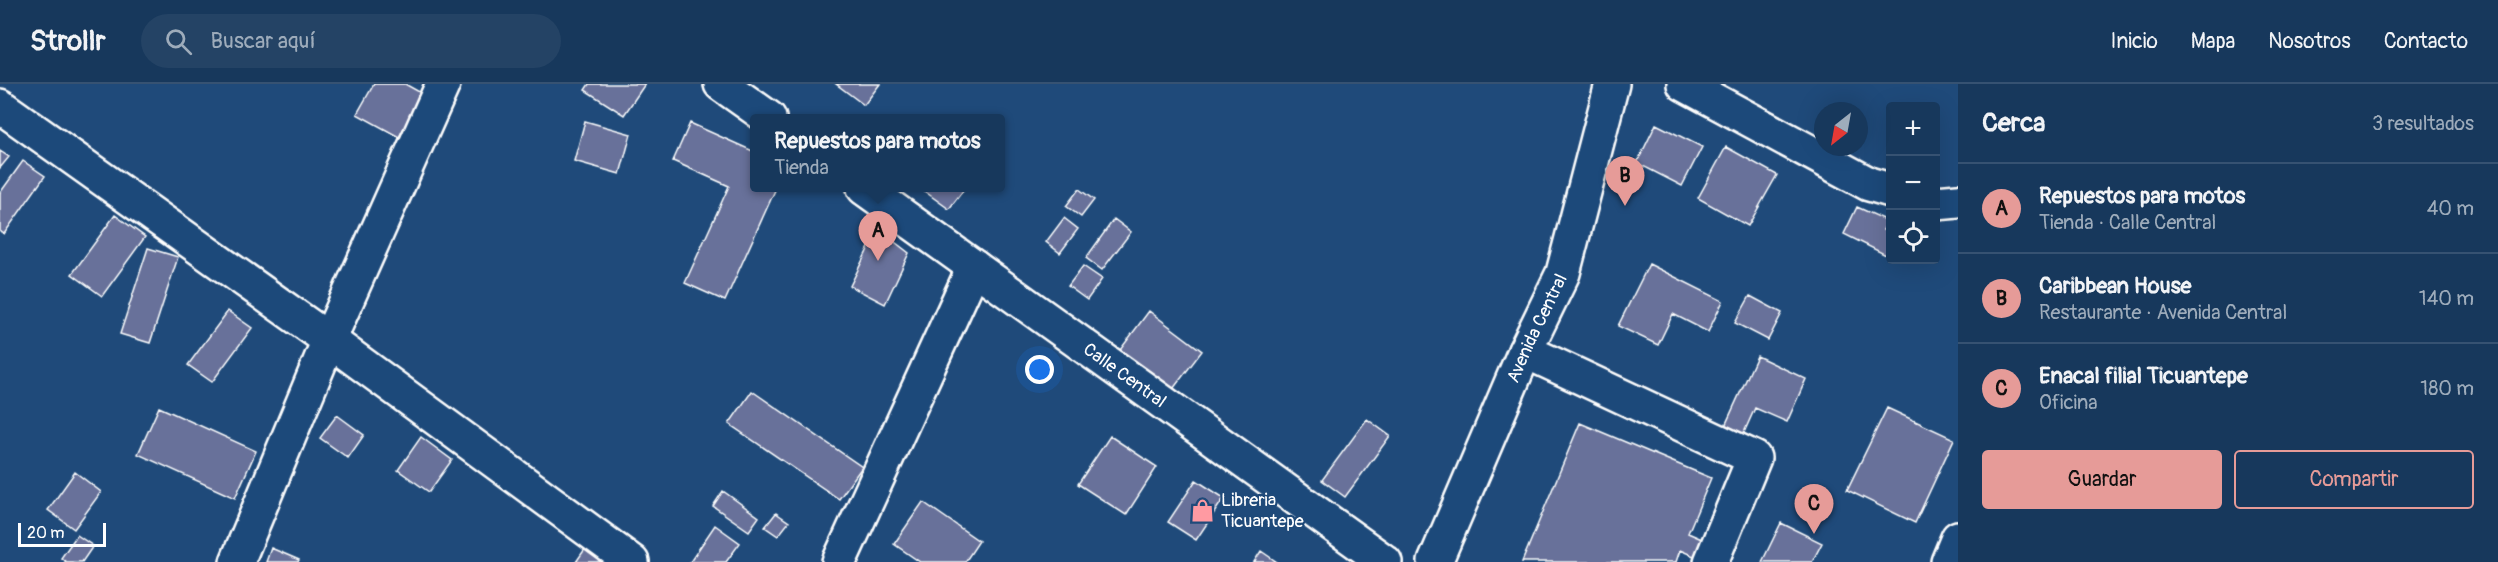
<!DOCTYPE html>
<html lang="es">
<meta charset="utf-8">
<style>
:root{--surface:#17385c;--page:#244365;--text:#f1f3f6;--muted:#9eacbb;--line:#365272;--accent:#e69b98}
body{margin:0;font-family:Pangolin,sans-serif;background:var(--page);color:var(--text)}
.controls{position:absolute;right:18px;top:18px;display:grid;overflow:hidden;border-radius:6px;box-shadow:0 6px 24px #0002}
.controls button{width:54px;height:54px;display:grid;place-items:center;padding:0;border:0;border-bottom:2px solid var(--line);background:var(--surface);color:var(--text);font:30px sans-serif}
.compass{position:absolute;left:1814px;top:18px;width:54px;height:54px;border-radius:50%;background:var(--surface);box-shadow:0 6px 24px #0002;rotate:211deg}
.scale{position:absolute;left:18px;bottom:15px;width:88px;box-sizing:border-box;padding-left:6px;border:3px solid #fff;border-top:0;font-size:16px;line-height:21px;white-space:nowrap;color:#fff;-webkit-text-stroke:4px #1f4a7a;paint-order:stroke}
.you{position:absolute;left:1040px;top:286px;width:21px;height:21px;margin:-15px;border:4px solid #fff;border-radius:50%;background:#1a73e8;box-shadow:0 0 0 9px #1a73e833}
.badge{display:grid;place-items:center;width:39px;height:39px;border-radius:50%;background:var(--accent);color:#111;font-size:20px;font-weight:700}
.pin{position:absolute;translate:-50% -50px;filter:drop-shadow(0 2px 3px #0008)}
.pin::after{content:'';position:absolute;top:32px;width:21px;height:18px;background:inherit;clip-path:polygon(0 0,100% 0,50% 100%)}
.popup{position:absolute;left:750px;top:30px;width:255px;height:78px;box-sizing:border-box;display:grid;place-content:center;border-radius:6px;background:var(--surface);filter:drop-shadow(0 2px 4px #0005);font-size:20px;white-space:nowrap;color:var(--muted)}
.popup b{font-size:22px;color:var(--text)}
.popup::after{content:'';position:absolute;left:50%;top:100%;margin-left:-12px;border:12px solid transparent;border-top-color:var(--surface)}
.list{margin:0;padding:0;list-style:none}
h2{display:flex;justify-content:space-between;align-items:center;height:78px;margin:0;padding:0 24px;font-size:26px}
h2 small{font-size:20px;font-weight:400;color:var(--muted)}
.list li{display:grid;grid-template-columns:39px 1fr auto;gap:18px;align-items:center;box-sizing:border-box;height:90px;padding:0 24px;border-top:2px solid var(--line)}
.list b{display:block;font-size:22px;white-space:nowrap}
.list p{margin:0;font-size:20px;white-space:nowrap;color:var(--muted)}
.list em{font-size:20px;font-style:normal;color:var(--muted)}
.actions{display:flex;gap:12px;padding:18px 24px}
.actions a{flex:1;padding:14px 0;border:2px solid var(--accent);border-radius:6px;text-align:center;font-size:21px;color:var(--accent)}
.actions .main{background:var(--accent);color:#111}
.icon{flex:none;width:33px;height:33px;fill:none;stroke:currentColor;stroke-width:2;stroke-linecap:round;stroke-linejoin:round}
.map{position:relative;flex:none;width:1958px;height:478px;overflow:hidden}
header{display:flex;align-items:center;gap:36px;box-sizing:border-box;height:84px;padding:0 30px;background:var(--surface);border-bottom:2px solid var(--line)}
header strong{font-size:28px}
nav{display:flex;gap:33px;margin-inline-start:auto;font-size:21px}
.search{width:420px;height:54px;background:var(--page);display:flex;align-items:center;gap:15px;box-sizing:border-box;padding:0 21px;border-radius:33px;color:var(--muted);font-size:22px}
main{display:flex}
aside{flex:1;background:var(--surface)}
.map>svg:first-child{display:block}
.building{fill:#67719a;stroke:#fff;stroke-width:1.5}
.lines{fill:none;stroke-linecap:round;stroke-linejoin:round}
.minor-casing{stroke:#fff;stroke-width:38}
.minor{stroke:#1f4a7a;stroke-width:33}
.labels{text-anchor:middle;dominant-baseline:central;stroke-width:4.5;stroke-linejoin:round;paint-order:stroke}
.street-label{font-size:18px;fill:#fff;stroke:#1f4a7a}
.poi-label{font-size:18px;fill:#fff;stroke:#1f4a7a;text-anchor:start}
</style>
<header>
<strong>Strollr</strong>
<div class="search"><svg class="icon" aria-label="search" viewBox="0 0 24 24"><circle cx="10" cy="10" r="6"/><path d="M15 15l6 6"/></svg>Buscar aquí</div>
<nav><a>Inicio</a><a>Mapa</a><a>Nosotros</a><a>Contacto</a></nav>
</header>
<main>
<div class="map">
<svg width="1958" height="478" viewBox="0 0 1958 478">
<rect width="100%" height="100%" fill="#1f4a7a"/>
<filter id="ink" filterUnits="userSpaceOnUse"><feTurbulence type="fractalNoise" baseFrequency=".0167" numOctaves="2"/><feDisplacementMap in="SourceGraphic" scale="12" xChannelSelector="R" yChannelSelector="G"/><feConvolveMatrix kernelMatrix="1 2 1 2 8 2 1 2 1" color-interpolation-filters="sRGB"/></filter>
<g filter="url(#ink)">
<path class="building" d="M374,0H405L423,10L399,53L357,30Z
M589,0H645L624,31L585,6Z
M836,0H880L864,21Z
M585,37L631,50L620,90L574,77Z
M690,39L755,68V104H776L725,217L685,199L729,102L673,77Z
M1656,40L1702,63L1682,102L1637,79Z
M1726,63L1777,91L1748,142L1698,114Z
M0,67L9,73L0,84Z
M23,77L45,92L4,150L0,147V109Z
M920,104H965L949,125Z
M1079,105L1094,116L1081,133L1066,122Z
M1857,123L1888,137L1883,146L1890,150V173L1844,150Z
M115,131L145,153L102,212L72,190Z
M1064,134L1078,145L1060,169L1046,158Z
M1114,135L1131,148L1102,186L1086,174Z
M878,145L909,169L885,220L850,202Z
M148,164L178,173L150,259L120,250Z
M1649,180L1723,217L1708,248L1673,230L1658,261L1618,242Z
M1083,182L1102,195L1087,216L1068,202Z
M1750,212L1782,229L1768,256L1735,239Z
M228,227L252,244L212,298L188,281Z
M1149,227L1202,267L1173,305L1120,266Z
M1757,272L1806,295L1787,338L1755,324L1742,353L1724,344Z
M752,307L862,383L839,415L729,340Z
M159,323L256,367L235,414L138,370Z
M1887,324L1954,355L1915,439L1847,406Z
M337,331L364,351L348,374L320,354Z
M1367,335L1390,352L1345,413L1322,396Z
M1580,339L1711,394L1688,449L1704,456L1696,473L1680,466L1676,478H1522Z
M1110,352L1157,383L1126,431L1078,400Z
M421,353L452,376L429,408L398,386Z
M75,388L101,408L74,445L48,426Z
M1196,396L1224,414L1196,456L1168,438Z
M723,407L759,433L749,447L713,422Z
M923,418L979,457L965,478H920L894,460Z
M776,429L789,438L778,452L765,443Z
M1781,439L1822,459L1812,478H1762Z
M715,441L740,459L726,478H690Z
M77,451L93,462L82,478H66L61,474Z
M271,464L299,476L298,478H266Z
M585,465L603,478H576Z
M1261,467L1277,478H1254Z"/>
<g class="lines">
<defs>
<g id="minor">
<path d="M721,0L769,34"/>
<path d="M1684,0L1869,100L1890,106"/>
<path d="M0,22L329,256L632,478"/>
<path id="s1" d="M864,104L1385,478"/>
<path d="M1936,119L1958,117"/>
<path d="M1525,267L1754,374L1711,478"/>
<path d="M237,478L329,256L443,0"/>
<path d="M839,478L974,183"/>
<path id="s2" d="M1435,478L1525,267L1563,189L1612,0"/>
<path d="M1948,478L1958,454"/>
</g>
</defs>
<use href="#minor" class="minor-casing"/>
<use href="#minor" class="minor"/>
</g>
</g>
<defs>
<symbol id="shop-bare" viewBox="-9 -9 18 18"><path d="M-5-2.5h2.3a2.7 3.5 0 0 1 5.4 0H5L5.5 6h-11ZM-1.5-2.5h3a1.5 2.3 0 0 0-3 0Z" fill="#ff9aa2" stroke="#1f4a7a" stroke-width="2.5" paint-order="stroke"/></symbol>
</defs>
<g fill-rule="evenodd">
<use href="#shop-bare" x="1186" y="410" width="33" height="33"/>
</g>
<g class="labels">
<g class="street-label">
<text stroke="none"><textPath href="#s2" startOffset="255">Avenida Central</textPath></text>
<text stroke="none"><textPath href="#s1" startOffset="321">Calle Central</textPath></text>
</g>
<g class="poi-label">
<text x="1221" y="416">Libreria<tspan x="1221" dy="21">Ticuantepe</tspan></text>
</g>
</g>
</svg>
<div class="controls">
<button>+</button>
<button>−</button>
<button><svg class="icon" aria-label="locate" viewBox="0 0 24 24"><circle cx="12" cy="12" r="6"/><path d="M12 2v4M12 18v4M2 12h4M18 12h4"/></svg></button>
</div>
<svg class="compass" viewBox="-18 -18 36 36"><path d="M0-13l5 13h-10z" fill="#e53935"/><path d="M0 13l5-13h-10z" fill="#9eacbb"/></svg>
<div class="scale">20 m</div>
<div class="you"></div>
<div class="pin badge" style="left:878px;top:177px">A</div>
<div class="popup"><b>Repuestos para motos</b>Tienda</div>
<div class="pin badge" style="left:1625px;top:122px">B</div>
<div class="pin badge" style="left:1814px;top:450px">C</div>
</div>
<aside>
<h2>Cerca<small>3 resultados</small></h2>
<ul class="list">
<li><span class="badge">A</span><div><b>Repuestos para motos</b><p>Tienda · Calle Central</p></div><em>40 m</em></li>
<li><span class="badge">B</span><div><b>Caribbean House</b><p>Restaurante · Avenida Central</p></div><em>140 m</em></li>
<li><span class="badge">C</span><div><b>Enacal filial Ticuantepe</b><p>Oficina</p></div><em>180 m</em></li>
</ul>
<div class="actions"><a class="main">Guardar</a><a>Compartir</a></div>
</aside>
</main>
